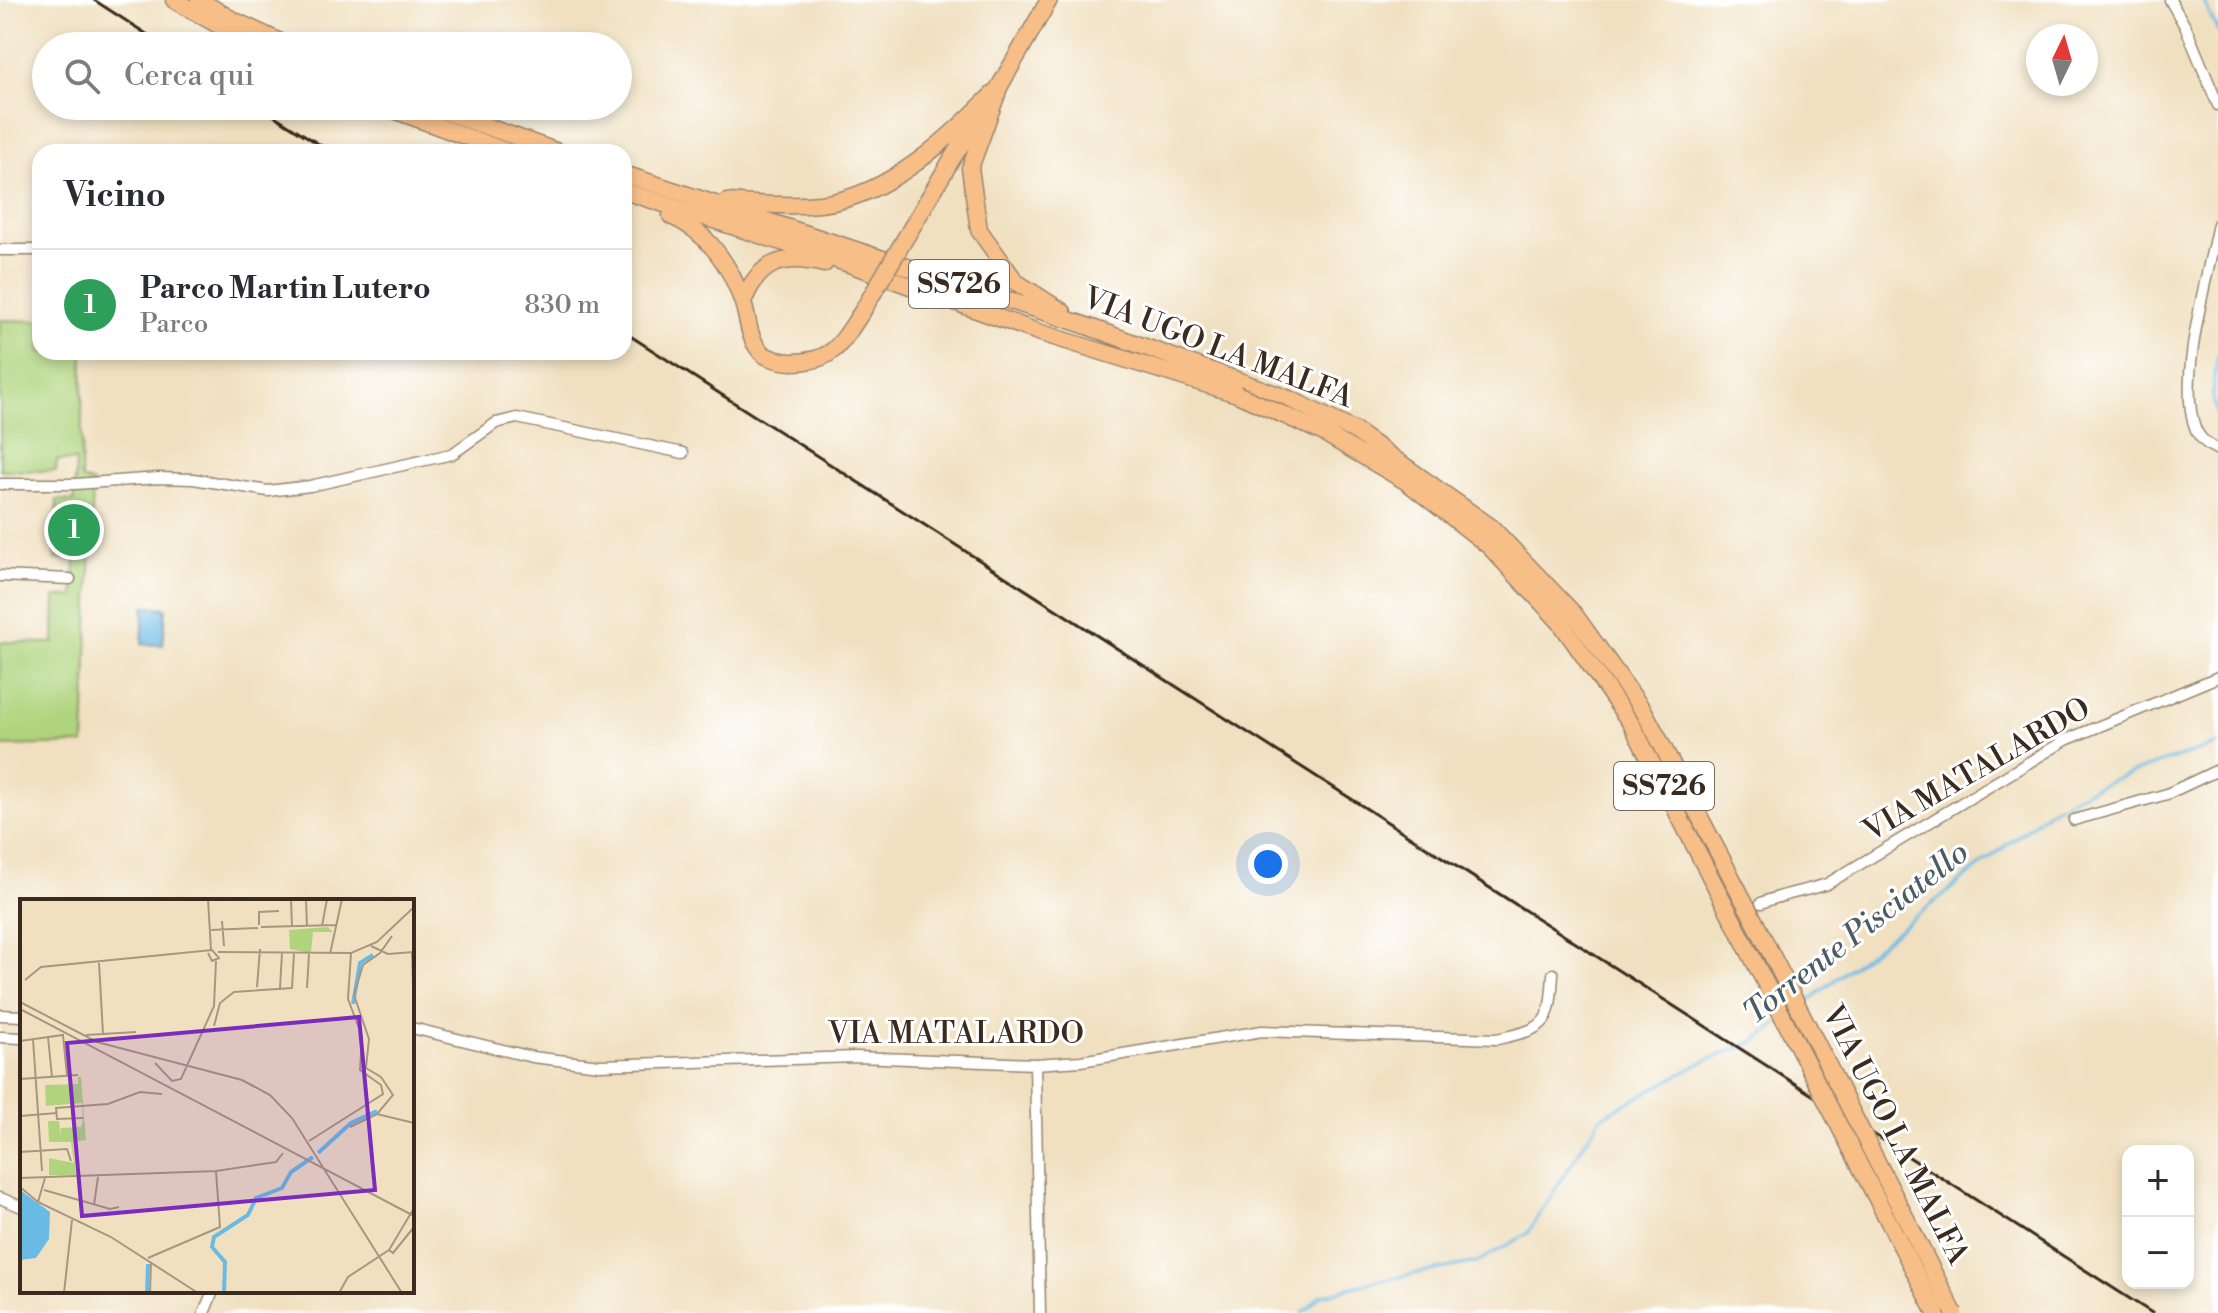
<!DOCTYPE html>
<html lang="it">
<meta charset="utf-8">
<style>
:root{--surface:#fff;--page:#f2f2f3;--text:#2b2b33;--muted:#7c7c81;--line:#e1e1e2;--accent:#d1495b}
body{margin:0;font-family:"Libre Bodoni",serif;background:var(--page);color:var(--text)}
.controls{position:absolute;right:24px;bottom:24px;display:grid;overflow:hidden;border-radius:16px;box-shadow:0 4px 12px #0003}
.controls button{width:72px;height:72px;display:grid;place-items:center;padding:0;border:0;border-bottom:2px solid var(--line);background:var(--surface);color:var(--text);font:40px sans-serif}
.compass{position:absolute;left:2026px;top:24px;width:72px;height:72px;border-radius:50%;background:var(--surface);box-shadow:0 4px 12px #0003;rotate:5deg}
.you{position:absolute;left:1268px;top:864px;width:28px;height:28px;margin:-20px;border:6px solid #fff;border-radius:50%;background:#1a73e8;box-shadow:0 0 0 12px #1a73e833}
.badge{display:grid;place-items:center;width:52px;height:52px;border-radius:50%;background:var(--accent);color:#fff;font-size:26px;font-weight:700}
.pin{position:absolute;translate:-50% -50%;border:4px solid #fff;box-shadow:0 2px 8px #0006}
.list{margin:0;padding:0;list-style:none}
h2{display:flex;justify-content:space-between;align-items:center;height:104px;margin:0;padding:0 32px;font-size:34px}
h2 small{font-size:26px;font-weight:400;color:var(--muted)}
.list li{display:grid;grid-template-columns:52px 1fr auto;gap:24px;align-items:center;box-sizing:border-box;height:112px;padding:0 32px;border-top:2px solid var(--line)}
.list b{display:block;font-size:30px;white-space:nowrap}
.list p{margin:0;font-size:26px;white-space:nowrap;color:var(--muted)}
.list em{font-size:26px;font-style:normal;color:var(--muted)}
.icon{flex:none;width:44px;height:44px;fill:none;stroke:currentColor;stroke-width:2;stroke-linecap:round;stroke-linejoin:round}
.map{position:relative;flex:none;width:2218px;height:1313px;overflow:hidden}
.search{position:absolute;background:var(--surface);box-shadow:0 4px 12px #0003;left:32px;top:32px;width:600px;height:88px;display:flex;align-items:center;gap:20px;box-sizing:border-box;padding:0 28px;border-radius:44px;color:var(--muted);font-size:30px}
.panel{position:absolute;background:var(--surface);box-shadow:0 4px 12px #0003;left:32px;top:144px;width:600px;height:216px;border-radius:24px}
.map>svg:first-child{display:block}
.green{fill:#afd47d;stroke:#757f4e;stroke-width:2}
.water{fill:#69bae4;stroke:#527281;stroke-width:2}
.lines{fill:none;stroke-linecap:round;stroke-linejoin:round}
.stream{stroke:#69bae4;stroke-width:3}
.minor-casing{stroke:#96856f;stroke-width:13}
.trunk-casing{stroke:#96856f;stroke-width:19}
.minor{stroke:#fff;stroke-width:10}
.trunk{stroke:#f7be88;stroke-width:16}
.rail{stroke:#3b2a1e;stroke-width:3}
.trunk-bridge-casing{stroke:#96856f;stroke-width:19;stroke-linecap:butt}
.trunk-bridge{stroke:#f7be88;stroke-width:16}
.labels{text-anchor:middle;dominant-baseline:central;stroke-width:6;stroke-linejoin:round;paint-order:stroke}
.shield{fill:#fff;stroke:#766a62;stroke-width:2}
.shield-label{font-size:28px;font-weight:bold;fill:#3b2a1e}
.street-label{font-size:30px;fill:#3b2a1e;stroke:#fff}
.water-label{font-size:32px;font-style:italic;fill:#4b5c63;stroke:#fff}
.inset-river{fill:none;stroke:#69bae4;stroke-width:4}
.inset-road{fill:none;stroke:#a8977f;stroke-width:2}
.view{fill:#7b2cbf;fill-opacity:0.15;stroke:#7b2cbf;stroke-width:4}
.inset-edge{fill:none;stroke:#3b2a1e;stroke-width:4}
</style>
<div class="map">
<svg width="2218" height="1313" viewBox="0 0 2218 1313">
<rect width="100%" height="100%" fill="#fff"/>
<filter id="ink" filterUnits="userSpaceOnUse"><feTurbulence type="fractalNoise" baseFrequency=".0125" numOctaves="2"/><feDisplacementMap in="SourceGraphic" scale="16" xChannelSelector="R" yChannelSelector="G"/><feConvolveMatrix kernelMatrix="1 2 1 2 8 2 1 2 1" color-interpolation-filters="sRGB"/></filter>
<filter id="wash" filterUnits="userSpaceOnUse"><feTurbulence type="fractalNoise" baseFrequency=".006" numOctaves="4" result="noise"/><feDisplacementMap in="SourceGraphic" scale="32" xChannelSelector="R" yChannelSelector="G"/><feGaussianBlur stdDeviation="1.8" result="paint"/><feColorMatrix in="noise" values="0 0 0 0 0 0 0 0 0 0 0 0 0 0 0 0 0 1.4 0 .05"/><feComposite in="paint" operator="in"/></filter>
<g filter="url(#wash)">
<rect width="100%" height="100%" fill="#f0e0c0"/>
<path class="green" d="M0,320L40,321V352H83L81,479L93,483L84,744L0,746V642L54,643L55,597H74L75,559H55L57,500L74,501L76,461L57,460L56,471L0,470Z"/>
<path class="water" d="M144,606L166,608L163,645L142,644Z"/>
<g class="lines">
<path class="stream" d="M2203,0L2218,32
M2218,354L2212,394L2218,418
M1802,1006L2051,810C2103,778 2161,764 2218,744
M1303,1313L1320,1296L1368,1283L1477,1262L1527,1234L1601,1117L1701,1063L1755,1041L1780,1022"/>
</g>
</g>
<g filter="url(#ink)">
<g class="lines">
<defs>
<path id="minor" d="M2170,0L2186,28L2218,105
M2218,224C2208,275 2176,383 2196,430C2200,439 2209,446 2218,450
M0,250H40
M0,484H75L159,478L193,479L268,491L310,486L452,454L496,423L517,418L683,453
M0,576L70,579
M2074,820L2167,794L2218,770
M1761,903C1783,894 1805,891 1827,884L2066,740L2218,677
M0,1015L22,1016
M412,1028L532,1057L600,1065L857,1057L1035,1064L1081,1061L1262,1031L1497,1039C1547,1028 1550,1026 1553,974
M0,1037L22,1038
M1035,1064L1040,1313
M0,1198L22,1207
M204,1313L213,1291"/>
<path id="trunk" d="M174,0L255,46
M199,0L231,19L289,46
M997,94L970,168L979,230L1016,282L1063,312
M994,96L1049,0
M383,106L508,152
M430,106L558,152
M953,157L979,118
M624,174L1084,325L1292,400
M624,191L849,264L1038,332L1237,394
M727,202C758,204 789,207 820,204C890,197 952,135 999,88
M671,216C707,231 731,266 743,303C749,321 748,340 763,354C770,359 784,362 792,362C834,362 840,344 862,312
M743,302C759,261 783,254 824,264"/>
</defs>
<use href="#minor" class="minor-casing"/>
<use href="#trunk" class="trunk-casing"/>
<use href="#minor" class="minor"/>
<use href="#trunk" class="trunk"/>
<path class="rail" d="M94,0L165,46
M259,106L331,152
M624,332L2152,1313"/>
<defs>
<path id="trunk-bridge" d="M862,312L953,157
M1237,394L1324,433L1407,482L1489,546L1560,622L1632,725L1936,1313
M1292,400L1355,431L1491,527L1574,614L1645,713L1757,926L1954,1313"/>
</defs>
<use href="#trunk-bridge" class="trunk-bridge-casing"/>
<use href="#trunk-bridge" class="trunk-bridge"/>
</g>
</g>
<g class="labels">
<g class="shield">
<rect x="909" y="260" width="100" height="48" rx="6"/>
<rect x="1614" y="762" width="100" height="48" rx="6"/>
</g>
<g class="shield-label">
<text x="959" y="284">SS726</text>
<text x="1664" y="786">SS726</text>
</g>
<g class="street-label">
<text transform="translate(1218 348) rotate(21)">VIA UGO LA MALFA</text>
<text transform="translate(1977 770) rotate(-30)">VIA MATALARDO</text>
<text x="956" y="1034">VIA MATALARDO</text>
<text transform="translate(1895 1135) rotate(63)">VIA UGO LA MALFA</text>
</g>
<g class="water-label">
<text transform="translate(1856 933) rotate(-38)">Torrente Pisciatello</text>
</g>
</g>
<g transform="translate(20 899)">
<rect width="394" height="394" fill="#f0e0c0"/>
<path d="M308,28L313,33H293L291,54L270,50L269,31ZM58,178H61L66,241L53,243L56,277L29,276V259L54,264L51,243H29L28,222H39L41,236V229L61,228L63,221L62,204L26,207L25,186L58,185Z" fill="#afd47d"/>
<path d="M0,291L30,313L29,340L16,359L0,361Z" fill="#69bae4"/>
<path class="inset-river" d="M333,105L340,64L353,56M298,254L331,224L357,212M127,394L128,365M204,394L205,363L192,348L194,338L228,316L236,299L262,289L271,273L293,258"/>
<path class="inset-road" d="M188,0L191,51M271,0L272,28M286,0L287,28M202,22L204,47M239,26V13L259,12M302,27L307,0M241,28L316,26M191,31L238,29M351,47L368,55L394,53M198,53L331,54L357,43L394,8M392,53L393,85M310,55L322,0M79,64L83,135M5,81L21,68L192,51L199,59L192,62L188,54M237,88L240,50M260,89L262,54M287,89L289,55M0,103L77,143L222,181L250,196L272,219L382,394M0,110L394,317M194,127L200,104L214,93L272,89L274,54M66,136L116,133M28,138L32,178M13,140L22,272M0,142L43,136L47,177M135,164L152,182L161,180L194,107L196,62M0,180L58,176M357,215L373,196L361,178L346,169L349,140L334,96L343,66L360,54L372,37M0,217L37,214M63,219L37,220L36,209L88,205L120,193L142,195M330,228L357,215L394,224M289,242L363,195L361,186L340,171L342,137L328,100L331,54M0,253L47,250L51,262M0,279L196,272L256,263L263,254M0,288L18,303L91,338L178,394M24,291L90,310L99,308M18,303L25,279M74,306L78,278M369,351L394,309M128,359L200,328L196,272M44,394L52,321M130,394L131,363M319,394L328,378L369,351L373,354L394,328"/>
<path class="view" d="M339,118L355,291L62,317L47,144Z"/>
<rect width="394" height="394" class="inset-edge"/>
</g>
</svg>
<div class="controls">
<button>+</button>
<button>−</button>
</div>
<svg class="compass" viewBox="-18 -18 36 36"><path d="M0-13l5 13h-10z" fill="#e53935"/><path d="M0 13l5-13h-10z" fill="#7c7c81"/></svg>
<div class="you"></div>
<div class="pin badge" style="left:74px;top:530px;background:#2e9e5b">1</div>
<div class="search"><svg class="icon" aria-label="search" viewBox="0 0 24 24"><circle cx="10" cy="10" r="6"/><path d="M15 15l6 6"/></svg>Cerca qui</div>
<section class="panel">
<h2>Vicino<small></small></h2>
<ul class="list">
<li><span class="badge" style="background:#2e9e5b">1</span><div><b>Parco Martin Lutero</b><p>Parco</p></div><em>830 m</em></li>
</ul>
</section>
</div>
